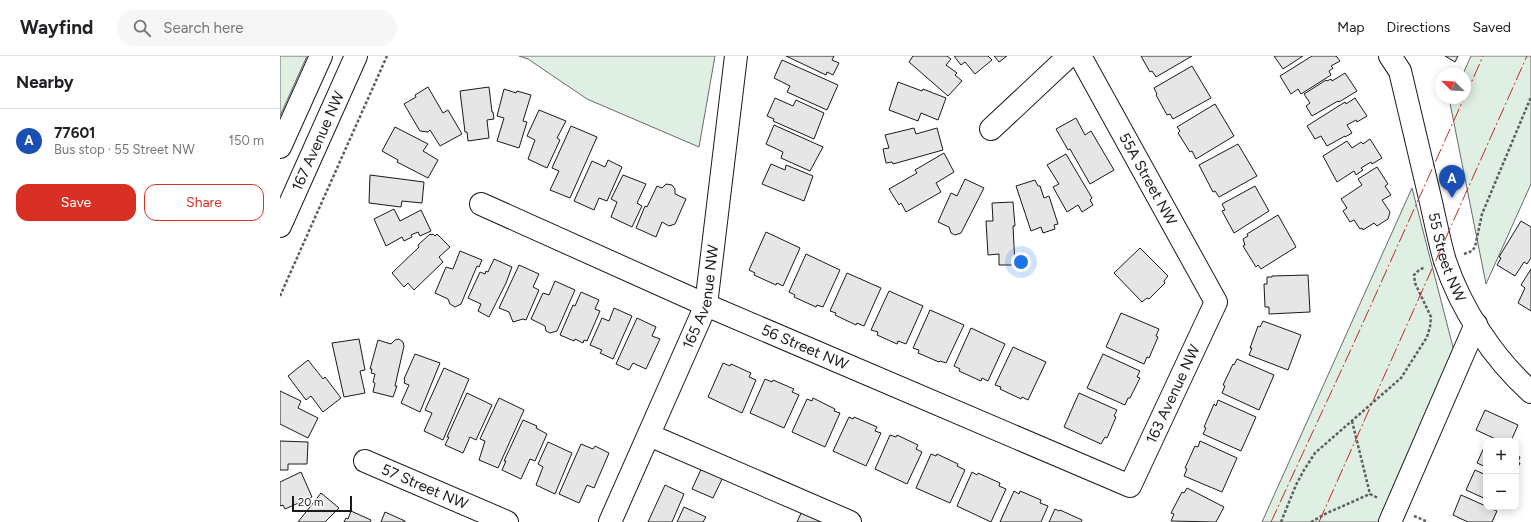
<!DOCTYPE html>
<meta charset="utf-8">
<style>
:root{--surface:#fff;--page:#f6f6f6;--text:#202124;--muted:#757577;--line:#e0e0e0;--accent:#d93025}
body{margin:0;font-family:Figtree,sans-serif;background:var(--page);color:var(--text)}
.controls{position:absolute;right:12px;bottom:12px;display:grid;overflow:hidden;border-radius:8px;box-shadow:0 2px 10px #0003}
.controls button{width:36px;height:36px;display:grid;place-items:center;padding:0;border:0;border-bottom:1px solid var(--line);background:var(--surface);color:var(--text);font:20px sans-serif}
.compass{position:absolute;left:1155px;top:12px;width:36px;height:36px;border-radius:50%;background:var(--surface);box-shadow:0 2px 10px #0003;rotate:294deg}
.scale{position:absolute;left:12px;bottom:10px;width:60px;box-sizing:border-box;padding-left:4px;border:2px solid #1a1a1a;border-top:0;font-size:11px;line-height:14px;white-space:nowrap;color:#1a1a1a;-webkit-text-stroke:3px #fff;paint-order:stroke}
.you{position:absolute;left:741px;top:206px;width:14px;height:14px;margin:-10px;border:3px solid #fff;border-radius:50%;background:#1a73e8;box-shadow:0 0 0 6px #1a73e833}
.badge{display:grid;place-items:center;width:26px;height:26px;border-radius:50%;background:var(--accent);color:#fff;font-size:13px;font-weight:700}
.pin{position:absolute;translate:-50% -33px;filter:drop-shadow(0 1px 2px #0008)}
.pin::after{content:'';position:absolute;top:21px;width:14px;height:12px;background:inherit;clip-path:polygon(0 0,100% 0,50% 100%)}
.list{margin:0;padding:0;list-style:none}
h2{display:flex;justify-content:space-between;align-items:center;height:52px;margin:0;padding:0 16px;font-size:17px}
h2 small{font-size:13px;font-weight:400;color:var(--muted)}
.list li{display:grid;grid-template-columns:26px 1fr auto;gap:12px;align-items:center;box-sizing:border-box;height:64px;padding:0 16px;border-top:1px solid var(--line)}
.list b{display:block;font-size:15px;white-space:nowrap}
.list p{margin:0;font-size:13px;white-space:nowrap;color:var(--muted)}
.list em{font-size:13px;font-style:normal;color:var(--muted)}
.actions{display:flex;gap:8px;padding:12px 16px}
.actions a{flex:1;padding:9px 0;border:1px solid var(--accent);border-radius:12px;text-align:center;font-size:14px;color:var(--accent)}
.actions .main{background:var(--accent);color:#fff}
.icon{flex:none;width:22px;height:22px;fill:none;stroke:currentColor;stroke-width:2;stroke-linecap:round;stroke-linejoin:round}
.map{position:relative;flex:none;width:1251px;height:466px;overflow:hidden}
header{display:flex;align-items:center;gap:24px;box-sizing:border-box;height:56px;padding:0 20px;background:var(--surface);border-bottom:1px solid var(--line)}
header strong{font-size:19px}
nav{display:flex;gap:22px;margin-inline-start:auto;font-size:14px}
.search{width:280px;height:36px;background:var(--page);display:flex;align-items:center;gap:10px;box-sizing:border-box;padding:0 14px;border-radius:22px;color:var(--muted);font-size:15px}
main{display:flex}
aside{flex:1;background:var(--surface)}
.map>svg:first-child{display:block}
.green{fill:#e0efe3;stroke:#6a6a6a}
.building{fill:#e6e6e6;stroke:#1a1a1a}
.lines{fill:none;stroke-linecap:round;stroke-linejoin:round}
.minor-casing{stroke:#1a1a1a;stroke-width:24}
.major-casing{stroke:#1a1a1a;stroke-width:24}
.path{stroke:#5f5f5f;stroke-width:2.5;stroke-dasharray:3 2;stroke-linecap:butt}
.minor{stroke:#fff;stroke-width:22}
.major{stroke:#fff;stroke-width:22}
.power{stroke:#c62828;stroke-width:1;stroke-dasharray:14 3 2 3;stroke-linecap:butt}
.labels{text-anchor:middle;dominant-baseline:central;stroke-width:3;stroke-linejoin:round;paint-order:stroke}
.street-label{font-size:15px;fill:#1a1a1a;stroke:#fff}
</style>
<header>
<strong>Wayfind</strong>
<div class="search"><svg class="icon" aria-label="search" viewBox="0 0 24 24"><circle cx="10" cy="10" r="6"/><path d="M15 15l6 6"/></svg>Search here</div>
<nav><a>Map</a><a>Directions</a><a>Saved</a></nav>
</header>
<main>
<aside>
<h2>Nearby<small></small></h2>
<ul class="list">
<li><span class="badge" style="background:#1a4fb4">A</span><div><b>77601</b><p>Bus stop · 55 Street NW</p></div><em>150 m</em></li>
</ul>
<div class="actions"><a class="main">Save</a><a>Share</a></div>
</aside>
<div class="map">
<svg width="1251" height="466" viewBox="0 0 1251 466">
<rect width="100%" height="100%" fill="#fff"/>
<path class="green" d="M0,0H27L0,60Z
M239,0H435L419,91L307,43L248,3Z
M1191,0H1251V128L1206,228L1170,47L1172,42H1185V18H1183Z
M1132,132L1175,299L1100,466H982Z"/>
<path class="building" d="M506,0H554L552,4L559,7L553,19L547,16L546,19Z
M633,0H667L671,3L666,9L677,17L675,19L682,25L668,40L629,6Z
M674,0H708L712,4L695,18L685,6L681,9Z
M714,0H727L719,6Z
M861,0H912L876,21L872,15L870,16Z
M994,0H1023L1003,13Z
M1032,0H1056L1060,5L1051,10L1053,12L1049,15L1051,19L1021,38L1018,33L1011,38L1000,20Z
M1165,0H1178L1175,6Z
M502,4L558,29L547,54L507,36L510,30L494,22Z
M912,10L931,42L893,63L890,58L887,59L876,39L877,38L874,32Z
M1065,17L1077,35L1059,46L1058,45L1032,60L1026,50L1030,47L1024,38L1046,24L1047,25L1051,23L1052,25Z
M618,26L642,35L643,33L666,42L658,64L641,57L638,65L609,54Z
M148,31L163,57L168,54L182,78L160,90L150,74L148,76L140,75L124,48L136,41L135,39Z
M209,31L212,56H213L214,63L207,64L209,82L188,85L187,76H185L180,35Z
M224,33L236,37L237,35L251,39L243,65L247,66L239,92L217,85L224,62L217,60Z
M495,42L513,50L516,44L544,57L534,83L493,65L494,63L487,60Z
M1075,42L1087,60L1077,66L1076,64L1067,69L1072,77L1065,81V80L1047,90L1041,80L1035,83L1027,70L1065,46L1066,48Z
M935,48L954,80L916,103L912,95L910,96L898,77L900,75L897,71Z
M259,54L286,65L277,82L280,84L267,112L248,103L255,84L247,80Z
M796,62L805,79L811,75L834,114L810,128L790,93L788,94L776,73Z
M494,69L543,91L530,115L501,102L503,96L486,88Z
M291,70L317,81L290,142L270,134L279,115L272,112Z
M115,71L148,88L143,95L158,104L148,122L117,106L118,104L102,95Z
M634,72L636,78L657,72L663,94L613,108L612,106L606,107L603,93L609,92L605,79Z
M1090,83L1102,102L1092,108L1091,106L1081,112L1083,114L1076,119L1074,115L1057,126L1043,100L1067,85L1072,92L1081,86L1083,88Z
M958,88L977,120L939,141L935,135L933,136L919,109Z
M664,97L674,116L656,127L661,136L626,156L621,147L619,149L609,133L637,117L635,114Z
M786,98L812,142L810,144L813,149L802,156L798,149L787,156L773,131L779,128L767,109Z
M328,104L342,111L327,145L319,142L314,154L294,145L312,105L325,111Z
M491,108L505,114L506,109L533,120L524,145L482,128Z
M1097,111L1108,128L1105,130L1111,139L1102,144L1110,156L1108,163L1097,170L1094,167L1083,174L1082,172L1080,173L1074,164L1070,166L1063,155L1067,152L1061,143L1082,129L1078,123Z
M90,119L144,126L142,147L122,145L121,151L89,147Z
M343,119L366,128L357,147L362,150L352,171L331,161L337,146L331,143Z
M685,123L704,132L681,177L675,179L671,177L669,171L658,166L671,137L677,140Z
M755,124L758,130H760L764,142L769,140L778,168L774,169L775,173L763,177L761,171L751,175L736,130Z
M386,128L392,129L395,133V138L406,143L395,168L389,170L382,166L376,181L356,172L365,150L367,151L377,130L382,132Z
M975,130L989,155L954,177L942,155L945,154L942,148Z
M733,146L735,170H733L735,209H719V198L708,199L706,165H713L712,147Z
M114,153L120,165L141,154L151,175L140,180L138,176L131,179L132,181L124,185L122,181L106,190L94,163Z
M998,159L1016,191L981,213L978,209L976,211L963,190L965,189L963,183L968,180L967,178Z
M1241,165L1251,171V202L1247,208L1244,206L1235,220L1217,209L1221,202L1219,201Z
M486,176L520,192L503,230L497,227L496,229L474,219L475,217L469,214Z
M150,178L151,179L153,178L155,180L157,178L170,191L159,201L163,206L134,234L128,227L124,231L112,217L139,191L138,189Z
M860,192L888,220L884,225L885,227L869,243L867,242L862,246L834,217Z
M180,195L202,204L199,211L197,210L181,248L175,251L170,248L168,243L155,237L166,211L173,213Z
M526,198L560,214L543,251L537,249L536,251L514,241L515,239L509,236Z
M214,203L232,211L226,227L209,261L198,255L201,248L188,242L200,216L205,218L206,215L208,216Z
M239,209L259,218L253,231L259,234L246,264L243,263L233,266L229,256L219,252Z
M1251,213V255L1238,247L1245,232L1241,229Z
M567,217L601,232L584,270L577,267L576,269L555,259L556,257L550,255Z
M1028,219L1030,256L989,258V251H985L984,228H987V221H992V220Z
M275,225L295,234L277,275L270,277L266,275L265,270L251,263L263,237L269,239Z
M609,235L643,250L626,288L618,285L617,288L597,279L598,276L591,274Z
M301,236L319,244L315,253L320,255L307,285L304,284L303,287L295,283L294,285L280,279L293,249L295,250Z
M334,252L352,260L333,303L320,297L322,294L310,289L322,262L329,265Z
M650,254L684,269L666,307L660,305L659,306L638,297L639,294L633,292Z
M841,257L879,273L876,280L878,281L869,302L867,301L864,308L826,291Z
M357,262L376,271L372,280L380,283L366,313L353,307L349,314L336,308Z
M983,265L1021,279L1008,314L969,299L972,292H970L978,270L980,271Z
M691,272L725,288L708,325L702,322L701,325L679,315L680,313L674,310Z
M79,283L85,314L80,315L85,337L64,341L52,287Z
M119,283L123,286L124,290L115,330H117L113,341L93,336L95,327L93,326L95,318L91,317L92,313H90L98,284L111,288L115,284Z
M733,291L766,306L748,344L742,341L741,343L720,333L721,331L715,329Z
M135,298L160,307L140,356L121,347L129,329L124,327L125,324L124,323Z
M823,298L860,315L857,321L860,322L850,342H848L845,349L807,332Z
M957,303L994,319L979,354L942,337L945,330L943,329L953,308L954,309Z
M28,304L43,323L45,321L61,342L43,356L31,340L26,344L8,320Z
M443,307L450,310L451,308L471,317L469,321L476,324L462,357L428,341Z
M164,312L189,323L163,384L144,375L152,357L145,354Z
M485,323L492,326L493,324L514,333L512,336L519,339L504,372L470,357Z
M0,335L21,345L18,352L38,362L28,382L0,368Z
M187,337L212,349L196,384L190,381L183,397L165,389L169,381H167Z
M799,337L837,354L834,360L836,361L827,382L825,381L821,388L784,371Z
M219,342L244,354L218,412L199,404L205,385L200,383Z
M533,342L555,353L554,355L560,357L545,391L512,376L527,343L532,345Z
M938,344L976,361L961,395L923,378L926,372L924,371L934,348L936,350Z
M1205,354L1238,369L1231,385H1220L1196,374Z
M569,361L573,363L574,361L597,371L595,375L601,377L586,410L553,395Z
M243,364L257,370L256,372L267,378L255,405L250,403L241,423L222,414L226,405H224Z
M610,379L616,381L617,379L638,389L636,393L642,396L627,428L595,413Z
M0,385L28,386L27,408H8V414H0Z
M920,385L957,402L942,436L904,420L907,413L905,412L915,390L918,391Z
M268,386L292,397L275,438L256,429L263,411L258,408Z
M1206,387V411L1197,407Z
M301,388L313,393L315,390L329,397L314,432L307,429L299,447L279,438Z
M1236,397L1238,398L1237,399L1240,401L1238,406L1240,407L1236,415Z
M651,398L656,400L657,398L678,408L677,410L685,414L670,447L636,432Z
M423,409L444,419L433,442L412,433Z
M1195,414L1206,419V443L1186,434Z
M21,416L32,441L5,453L3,449L0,450V426Z
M692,416L697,419L698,417L720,427L719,430L726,433L711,466L677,450Z
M385,429L404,438L392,466H368Z
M907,432L944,451L936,466L891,465L894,458L891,457L902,436L904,437Z
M734,435L739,438L740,435L761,444L760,447L768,450L761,466H720Z
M41,437L59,452L45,466H18Z
M1181,439L1217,455L1212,466H1188L1173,459Z
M404,451L426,461L423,466H397Z
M523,453L544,463L542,466H517Z
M775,453L779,455L780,454L802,464L801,466H769Z
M71,455L91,464L90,466H64L66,462L68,463Z
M105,456L125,465V466H101Z"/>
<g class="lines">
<defs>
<g id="minor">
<path id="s1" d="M1110,0L1120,15C1130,57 1140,100 1150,142C1155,163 1159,185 1165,205C1181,253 1213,302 1251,336"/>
<path d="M711,73L789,0"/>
<path id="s2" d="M201,148L426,249L850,430L936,246L800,0"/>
<path d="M369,379L570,466"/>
<path id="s3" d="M85,405L227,466"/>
<path id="s4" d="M330,466L426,249L456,0"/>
<path d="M1110,466L1196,268"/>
</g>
<g id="major">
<path d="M0,91L41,0"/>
<path id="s5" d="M0,170L76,0"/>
</g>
</defs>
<use href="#minor" class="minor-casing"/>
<use href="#major" class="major-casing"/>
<path class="path" d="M1184,198L1192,195L1195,191L1202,158L1251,41
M0,240L107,0
M1072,365L1090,438L1098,442
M1134,460L1148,466
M1001,466L1016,429L1024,414L1035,397L1121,322L1147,281L1150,271L1151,261L1135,227L1134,219L1139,214L1145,211
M1031,466L1047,457L1090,438"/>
<use href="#minor" class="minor"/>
<use href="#major" class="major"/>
<path class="power" d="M1185,41L1203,0
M991,466L1073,289L1184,42
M1039,466L1247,0"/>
</g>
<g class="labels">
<g class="street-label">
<text stroke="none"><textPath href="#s5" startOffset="93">167 Avenue NW</textPath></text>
<text transform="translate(868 123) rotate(61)">55A Street NW</text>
<text stroke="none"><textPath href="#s1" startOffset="210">55 Street NW</textPath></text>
<text stroke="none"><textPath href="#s4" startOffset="244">165 Avenue NW</textPath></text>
<text stroke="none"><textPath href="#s2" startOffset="354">56 Street NW</textPath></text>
<text stroke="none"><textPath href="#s2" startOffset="809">163 Avenue NW</textPath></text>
<text stroke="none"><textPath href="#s3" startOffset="65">57 Street NW</textPath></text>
</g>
</g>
</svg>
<div class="controls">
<button>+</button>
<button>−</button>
</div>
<svg class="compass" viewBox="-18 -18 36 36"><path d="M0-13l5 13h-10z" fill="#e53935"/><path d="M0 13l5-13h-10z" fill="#757577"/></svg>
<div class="scale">20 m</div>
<div class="you"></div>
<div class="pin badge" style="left:1172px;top:142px;background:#1a4fb4">A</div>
</div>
</main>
